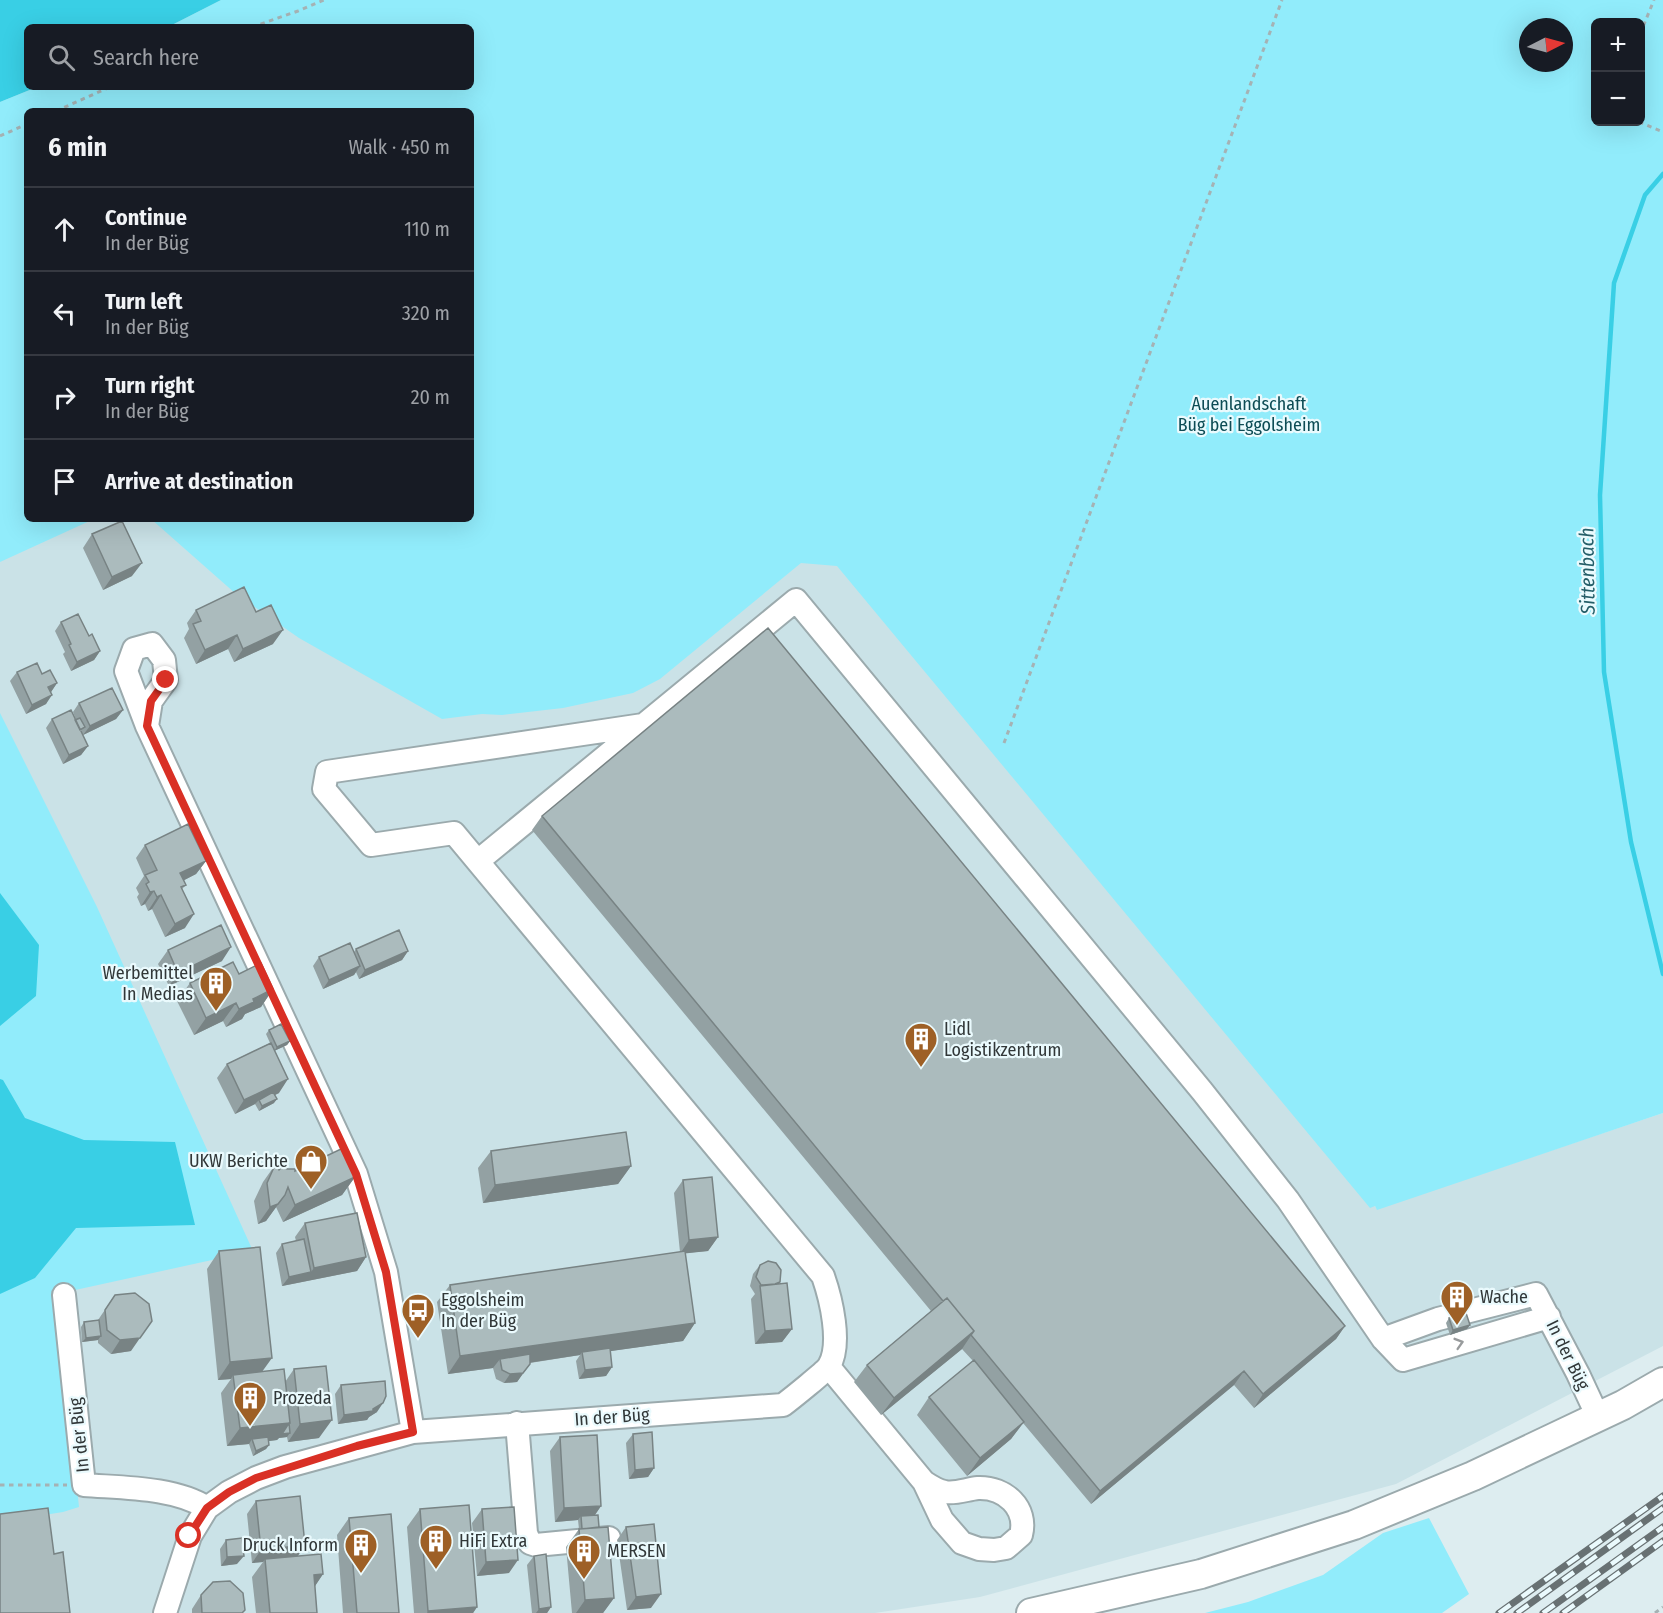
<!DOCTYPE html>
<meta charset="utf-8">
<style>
:root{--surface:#171b24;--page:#242831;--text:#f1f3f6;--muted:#9ea1a6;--line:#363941}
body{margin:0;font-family:"Fira Sans Condensed",sans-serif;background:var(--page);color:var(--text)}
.controls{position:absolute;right:18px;top:18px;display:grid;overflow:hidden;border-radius:9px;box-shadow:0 6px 24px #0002}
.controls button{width:54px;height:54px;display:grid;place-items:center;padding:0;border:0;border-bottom:2px solid var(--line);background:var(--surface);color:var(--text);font:30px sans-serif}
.compass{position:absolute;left:1519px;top:18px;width:54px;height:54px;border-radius:50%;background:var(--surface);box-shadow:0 6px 24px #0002;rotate:84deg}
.stop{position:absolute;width:18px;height:18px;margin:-14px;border:4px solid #d93025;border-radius:50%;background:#fff}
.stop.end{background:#d93025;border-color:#fff;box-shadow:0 2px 6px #0008}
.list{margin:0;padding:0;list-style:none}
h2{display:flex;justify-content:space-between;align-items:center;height:78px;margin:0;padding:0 24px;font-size:26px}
h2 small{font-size:20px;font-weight:400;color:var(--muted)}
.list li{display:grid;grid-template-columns:39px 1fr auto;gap:18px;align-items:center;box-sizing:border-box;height:84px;padding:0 24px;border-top:2px solid var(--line)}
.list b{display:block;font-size:22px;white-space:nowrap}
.list p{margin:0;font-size:20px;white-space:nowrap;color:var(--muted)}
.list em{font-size:20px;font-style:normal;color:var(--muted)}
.icon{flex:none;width:33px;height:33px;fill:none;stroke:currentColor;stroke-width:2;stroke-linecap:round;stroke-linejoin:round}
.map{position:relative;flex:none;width:1663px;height:1613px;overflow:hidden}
.search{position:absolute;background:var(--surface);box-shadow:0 6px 24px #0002;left:24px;top:24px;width:450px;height:66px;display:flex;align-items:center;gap:15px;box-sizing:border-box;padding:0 21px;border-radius:9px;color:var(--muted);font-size:22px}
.panel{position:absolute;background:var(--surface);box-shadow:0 6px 24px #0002;left:24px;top:108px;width:450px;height:414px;border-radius:9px}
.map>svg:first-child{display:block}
.built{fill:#cae2e7}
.green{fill:#91ecfb;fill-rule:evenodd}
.water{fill:#39cfe5}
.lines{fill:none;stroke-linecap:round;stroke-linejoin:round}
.stream{stroke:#39cfe5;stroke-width:4.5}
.minor-casing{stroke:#9baaad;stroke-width:26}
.major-casing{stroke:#9baaad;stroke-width:32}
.path{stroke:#a5b2b4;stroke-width:3;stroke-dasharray:4.5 4.5;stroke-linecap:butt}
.minor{stroke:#fff;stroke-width:22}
.major{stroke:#fff;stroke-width:28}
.rail-casing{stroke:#687173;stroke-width:7}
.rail{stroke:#eafafd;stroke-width:4.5;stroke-dasharray:14;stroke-linecap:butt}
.wall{fill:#93a1a3}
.shaded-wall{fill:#788384}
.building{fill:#abbbbd;stroke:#788384;stroke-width:1.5}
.oneway{stroke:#989b9c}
.route{stroke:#d93025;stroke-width:8}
.labels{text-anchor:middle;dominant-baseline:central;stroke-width:4.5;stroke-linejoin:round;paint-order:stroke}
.park-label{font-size:18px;fill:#0c4c55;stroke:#eafafd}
.poi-label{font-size:18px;fill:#313738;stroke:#eafafd;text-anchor:start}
.street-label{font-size:18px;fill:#313738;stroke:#eafafd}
.water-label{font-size:20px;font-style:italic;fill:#245e68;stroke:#eafafd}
</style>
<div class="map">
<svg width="1663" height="1613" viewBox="0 0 1663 1613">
<rect width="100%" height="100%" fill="#ddedf0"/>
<path class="built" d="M81,519H163L834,556L1377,1209L1663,1113V1346L1396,1484L980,1597L875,1613H0V557Z"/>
<path class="green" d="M221,0H1663V1113L1377,1210L1375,1206L1370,1208L837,566L801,563L660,679L633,693L563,708L502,715L482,714L442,719L299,638L236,594L151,519H471V111H27V519H94L0,562V102L37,87H471V27H168ZM1596,22H1640V122H1596ZM1528,27H1564V63H1528Z
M0,713L97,907L253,1251L57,1294L79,1507L63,1512L0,1522Z
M1429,1518L1469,1594L1442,1613H1205L1248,1602L1323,1575L1383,1533Z"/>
<path class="water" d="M0,0H221L168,27H27V87H37L0,102Z
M0,893L39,945L36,996L0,1026Z
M0,1079L3,1080L25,1118L84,1140L175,1142L195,1225L76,1228L35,1278L0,1294Z"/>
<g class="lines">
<path class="stream" d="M1663,174L1645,195L1614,283L1600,495L1604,672L1631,842L1663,974"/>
<defs>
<path id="minor" d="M147,726L151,701L166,680L164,660L152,644L134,649L126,671L147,726L356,1174L386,1272L413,1432
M478,861L796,600L1202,1091L1288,1200L1383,1339L1403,1360L1549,1317
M64,1295L84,1485C121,1488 175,1487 207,1508
M1383,1339L1438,1319L1536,1294L1578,1374L1598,1417
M829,1367L924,1482L942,1520L962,1543L979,1549L994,1550L1006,1548L1021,1535C1028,1508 1005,1487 978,1488C967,1489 956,1494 945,1492C938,1491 930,1486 924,1482
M517,1423L526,1533L530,1543L536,1545L609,1538
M165,1613L190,1536L207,1508L229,1492L256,1478L285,1467L413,1432L783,1405C791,1399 826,1371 829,1366C842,1344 831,1299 823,1276L454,833L371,845L324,789L327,772L643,725"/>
<path id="major" d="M1031,1613L1201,1574L1354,1525L1473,1476L1623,1405L1663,1382"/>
</defs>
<use href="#minor" class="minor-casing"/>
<use href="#major" class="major-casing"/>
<path class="path" d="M252,27L298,11L324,0
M1640,34L1654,0
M56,111L110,87
M1639,122L1663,132
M0,136L27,124
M1004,743L1282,0
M0,1485H67
M1655,1613L1663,1607"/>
<use href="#minor" class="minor"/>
<use href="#major" class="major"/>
<defs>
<path id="rail" d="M1499,1613L1663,1496
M1517,1613L1663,1508
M1543,1613L1663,1527
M1563,1613L1663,1541"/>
</defs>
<use href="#rail" class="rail-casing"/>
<use href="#rail" class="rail"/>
</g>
<path class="wall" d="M92,534L132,576L103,590L83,548Z
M196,610L256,612L273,644L234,662L228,649L196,664L184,638L189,629L187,623Z
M61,622L100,651L94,660L71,671L63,654L65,652L55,631Z
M17,672L42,674L57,683L51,692L46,704L26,714L10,681Z
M79,703L123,710L116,719L83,735L81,732L88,746L81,755L63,764L46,728L52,719L76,720L73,712Z
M542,816L1345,1326L1336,1339L1254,1408L1234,1385L1091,1504L1023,1423L1011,1439L967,1476L917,1415L929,1397L973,1361L962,1349L881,1415L854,1382L867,1365L931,1311L532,830Z
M145,845L206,861L196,874L184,880L186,885L182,889L185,928L165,937L152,909L148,911L145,904L141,906L137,897L139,894L136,888L144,876L136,858Z
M356,949L408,951L402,960L359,979L356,972L354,975L323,989L313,966L319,957L354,952Z
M168,950L222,961L169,986L158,964Z
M239,974L273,989L261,1007L245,1014L242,1019L226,1027L223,1021L194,1035L177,1001L190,983Z
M269,1030L290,1041L287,1045L274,1051L279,1093L275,1095L274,1103L259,1111L255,1104L235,1114L217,1078L227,1064L270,1043L266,1034Z
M491,1151L631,1166L618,1184L483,1203L478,1168Z
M275,1165L279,1170L287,1169L295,1171L302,1168L303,1166L355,1177L342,1195L283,1222L276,1207L266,1221L258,1224L254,1201L263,1182Z
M683,1180L718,1237L708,1251L685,1253L695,1323L683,1341L610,1351L612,1367L606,1376L579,1379L576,1361L580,1355L530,1363L517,1382L504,1383L496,1379L493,1368L448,1374L437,1302L450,1285L680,1252L674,1193Z
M305,1223L366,1257L357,1271L282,1286L276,1253L282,1244L296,1241L295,1237Z
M219,1251L262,1372L285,1382L294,1369L319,1438L288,1442L287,1437L279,1438L277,1440L268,1441L269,1445L266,1449L253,1456L249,1444L227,1446L221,1393L231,1379L218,1380L207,1269Z
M760,1265L780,1282L778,1284L792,1329L782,1342L755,1344L751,1299L755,1294L750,1286L753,1274Z
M115,1295L131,1351L111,1354L98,1343V1340L82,1342L81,1327L84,1322L98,1320Z
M1449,1318L1470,1325L1467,1329L1450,1335L1446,1323Z
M341,1385L377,1412L369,1417L367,1420L338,1424L335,1394Z
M633,1434L654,1468L648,1477L629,1479L626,1443Z
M560,1437L601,1506L595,1515L599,1527L614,1598L603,1613H572L566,1547L579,1529L578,1520L555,1522L550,1451Z
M256,1501L298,1556L323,1574L315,1586L317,1613H256L252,1577L263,1562L252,1563L247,1514Z
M420,1509L477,1607L473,1613H414L407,1527Z
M482,1509L509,1573L477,1576L472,1523Z
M349,1518L399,1613H343L337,1535Z
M626,1527L651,1608L627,1610L617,1540Z
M226,1540L237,1564L221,1566L220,1549Z
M534,1556L551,1607L547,1613H532L527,1565Z
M201,1595L243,1613H192V1609Z"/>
<path class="shaded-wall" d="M142,563L132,576L103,590L112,577Z
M283,630L273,644L234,662L243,649Z
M237,635L228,649L196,664L205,650Z
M100,651L94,660L71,671L77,662Z
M57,683L51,692L48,687Z
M52,695L46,704L26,714L32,705Z
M123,710L116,719L83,735L90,726Z
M88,746L81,755L63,764L69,755Z
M206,861L196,874L171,887L180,873Z
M154,891L145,904L141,906L150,892Z
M161,895L152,909L148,911L157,897Z
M194,914L185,928L165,937L175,924Z
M231,947L222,961L169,986L178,973Z
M408,951L402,960L359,979L365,970Z
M360,966L354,975L323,989L329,980Z
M273,989L261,1007L245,1014L242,1019L226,1027L239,1009L253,999Z
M236,1003L223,1021L194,1035L206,1018Z
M290,1041L287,1045L274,1051L277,1047Z
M288,1079L279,1093L260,1102L259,1100L255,1104L235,1114L244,1100Z
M277,1099L274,1103L259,1111L262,1106Z
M631,1166L618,1184L483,1203L495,1185Z
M355,1177L342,1195L283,1222L295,1205Z
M285,1195L266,1221L258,1224L270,1207Z
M718,1237L708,1251L680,1254L689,1240Z
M366,1257L357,1271L282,1286L289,1277L311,1272L314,1268Z
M695,1323L683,1341L583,1355L582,1352L580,1355L501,1367L500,1359L493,1368L448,1374L460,1356Z
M1470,1325L1467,1329L1450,1335L1453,1330Z
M1345,1326L1336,1339L1254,1408L1263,1394Z
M792,1329L782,1342L755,1344L765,1331Z
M974,1331L962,1349L881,1415L894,1398Z
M101,1336L98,1340L82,1342L86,1338Z
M140,1338L131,1351L111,1354L120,1340Z
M272,1358L259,1376L233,1375L231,1379L218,1380L230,1362Z
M530,1364L517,1382L504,1383L510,1374Z
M612,1367L606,1376L579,1379L585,1370Z
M1244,1371L1234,1385L1091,1504L1100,1491Z
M383,1403L377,1412L369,1417L367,1420L338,1424L344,1415L373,1409Z
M332,1420L319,1438L288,1442L300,1424Z
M1024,1422L1011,1439L967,1476L980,1458Z
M290,1423L282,1434L290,1433L287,1437L279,1438L277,1440L253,1443L252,1439L249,1444L227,1446L240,1428Z
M269,1445L266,1449L253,1456L256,1451Z
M654,1468L648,1477L629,1479L635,1470Z
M601,1506L592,1519L581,1516L578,1520L555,1522L564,1508Z
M305,1545L296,1559H265L263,1562L252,1563L261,1550Z
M244,1556L237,1564L221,1566L227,1557Z
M518,1560L509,1573L477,1576L486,1562Z
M323,1574L311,1592L314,1575Z
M661,1594L651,1608L627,1610L636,1597Z
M614,1598L603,1613H576L585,1600Z
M477,1607L473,1613H427L428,1611Z
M551,1607L547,1613H536L539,1609Z"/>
<path class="building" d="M122,521L142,563L112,577L92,534Z
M244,587L256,612L271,605L283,630L243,649L237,635L205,650L193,624L201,621L196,610Z
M78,614L89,636L92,634L100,651L77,662L69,645L71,644L61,622Z
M768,628L1345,1326L1263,1394L1244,1371L1100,1491L971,1335L974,1331L947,1298L943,1301L542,816Z
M37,663L42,674L50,670L57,683L48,687L52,695L32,705L17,672Z
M112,688L123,710L90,726L79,703Z
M71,710L88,746L69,755L52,719Z
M80,718L85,727L80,730L75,720Z
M188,824L206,861L180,873L186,885L181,887L194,914L175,924L161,895L157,897L154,891L150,892L146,884L149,882L145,875L157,870L145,845Z
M221,925L231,947L178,973L168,950Z
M399,930L408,951L365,970L356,949Z
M350,943L360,966L329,980L319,957Z
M233,962L239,974L261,963L273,989L253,999L254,1002L239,1009L236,1003L206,1018L190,983Z
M281,1024L290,1041L277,1047L269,1030Z
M271,1043L288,1079L244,1100L227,1064Z
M273,1092L277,1099L262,1106L259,1100Z
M626,1132L631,1166L495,1185L491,1151Z
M343,1148L355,1177L295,1205L288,1187L285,1195L278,1204L270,1207L267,1183L275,1165L279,1170L286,1163L287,1169H295V1171Z
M316,1160L317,1161L304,1167L303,1166Z
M712,1177L718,1237L689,1240L683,1180Z
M357,1213L366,1257L314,1268L305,1223Z
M304,1239L311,1272L289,1277L282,1244Z
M260,1247L272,1358L230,1362L219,1251Z
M685,1251L695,1323L460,1356L450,1285Z
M768,1261L776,1263L781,1270L780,1282L775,1284L763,1285H761L756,1277L760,1265Z
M787,1283L792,1329L765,1331L760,1286Z
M135,1293L149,1304L152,1321L140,1338L120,1340L107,1330L105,1310L115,1295Z
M947,1298L974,1331L894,1398L867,1365Z
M1466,1313L1470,1325L1453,1330L1449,1318Z
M99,1320L101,1336L86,1338L84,1322Z
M610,1348L612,1367L585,1370L582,1352Z
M530,1354V1364L523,1373L510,1374L502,1370L500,1359Z
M974,1360L1024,1422L980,1458L929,1397Z
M326,1366L332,1420L300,1424L294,1369Z
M284,1369L290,1423L240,1428L233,1375Z
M385,1381L386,1396L383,1403L373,1409V1411L344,1415L341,1385Z
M289,1423L290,1433L282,1434Z
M652,1432L654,1468L635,1470L633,1434Z
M597,1435L601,1506L564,1508L560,1437Z
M268,1437L269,1445L256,1451L252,1439Z
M300,1496L305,1545L261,1550L256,1501Z
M469,1505L477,1607L428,1611L420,1509Z
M514,1507L518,1560L486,1562L482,1509Z
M48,1508L54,1554L63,1552L70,1613H0V1514Z
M391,1514L399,1613H357L349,1518Z
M598,1515L599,1527L582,1529L581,1516Z
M654,1524L661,1594L636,1597L626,1527Z
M608,1527L614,1598L585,1600L579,1529Z
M242,1538L244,1556L227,1557L226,1540Z
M321,1554L323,1574L314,1575L317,1613H270L265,1559Z
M546,1554L551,1607L539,1609L534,1556Z
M230,1581L243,1593L245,1610L242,1613H202L201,1595L213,1582Z"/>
<defs><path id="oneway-chevron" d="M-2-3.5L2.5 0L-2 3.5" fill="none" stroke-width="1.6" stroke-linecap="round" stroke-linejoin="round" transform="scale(1.5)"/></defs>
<use class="oneway" href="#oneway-chevron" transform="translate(1459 1343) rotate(-17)"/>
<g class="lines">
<path class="route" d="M166,680L151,701L147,726L356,1174L386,1272L413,1432L357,1446L256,1478L229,1492L207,1508L189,1536"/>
</g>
<defs>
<symbol id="building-pin" viewBox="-11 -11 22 30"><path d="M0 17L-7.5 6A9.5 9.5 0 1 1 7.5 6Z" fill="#9e6026" stroke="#eafafd"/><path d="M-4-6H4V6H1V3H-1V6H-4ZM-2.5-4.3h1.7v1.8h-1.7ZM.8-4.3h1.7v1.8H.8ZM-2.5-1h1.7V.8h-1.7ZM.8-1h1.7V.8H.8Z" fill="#fff"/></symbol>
<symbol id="shop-pin" viewBox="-11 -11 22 30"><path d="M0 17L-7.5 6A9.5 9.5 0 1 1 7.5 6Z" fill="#9e6026" stroke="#eafafd"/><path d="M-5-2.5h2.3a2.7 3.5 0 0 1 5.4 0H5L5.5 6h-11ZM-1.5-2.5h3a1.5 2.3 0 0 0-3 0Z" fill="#fff"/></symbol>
<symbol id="bus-pin" viewBox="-11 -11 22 30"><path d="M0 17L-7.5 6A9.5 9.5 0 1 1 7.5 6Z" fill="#9e6026" stroke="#eafafd"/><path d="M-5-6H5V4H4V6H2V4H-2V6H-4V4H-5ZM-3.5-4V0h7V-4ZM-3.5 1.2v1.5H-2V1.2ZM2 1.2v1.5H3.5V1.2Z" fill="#fff"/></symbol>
</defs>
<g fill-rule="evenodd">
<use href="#building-pin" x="197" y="964" width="38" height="52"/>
<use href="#building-pin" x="902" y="1020" width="38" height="52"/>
<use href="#shop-pin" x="292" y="1142" width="38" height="52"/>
<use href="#building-pin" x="1438" y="1278" width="38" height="52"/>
<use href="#bus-pin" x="399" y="1291" width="38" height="52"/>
<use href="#building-pin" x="231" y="1379" width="38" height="52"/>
<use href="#building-pin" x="417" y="1522" width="38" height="52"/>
<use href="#building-pin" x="342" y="1526" width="38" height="52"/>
<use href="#building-pin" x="565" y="1532" width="38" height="52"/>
</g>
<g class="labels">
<g class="park-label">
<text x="1249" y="404">Auenlandschaft<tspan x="1249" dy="21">Büg bei Eggolsheim</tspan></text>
</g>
<g class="poi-label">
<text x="193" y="973" text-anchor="end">Werbemittel<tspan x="193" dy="21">In Medias</tspan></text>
<text x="944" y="1029">Lidl<tspan x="944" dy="21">Logistikzentrum</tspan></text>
<text x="288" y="1161" text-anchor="end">UKW Berichte</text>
<text x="1480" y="1297">Wache</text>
<text x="441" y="1300">Eggolsheim<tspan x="441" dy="21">In der Büg</tspan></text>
<text x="273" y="1398">Prozeda</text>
<text x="459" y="1541">HiFi Extra</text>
<text x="338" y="1545" text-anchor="end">Druck Inform</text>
<text x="607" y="1551">MERSEN</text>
</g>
<g class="street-label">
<text transform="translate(1568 1355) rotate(64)">In der Büg</text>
<text transform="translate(612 1417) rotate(-4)">In der Büg</text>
<text transform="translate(79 1435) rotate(-96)">In der Büg</text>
</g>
<g class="water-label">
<text transform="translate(1587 571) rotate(-91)">Sittenbach</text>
</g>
</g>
</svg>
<div class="controls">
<button>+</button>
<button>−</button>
</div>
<svg class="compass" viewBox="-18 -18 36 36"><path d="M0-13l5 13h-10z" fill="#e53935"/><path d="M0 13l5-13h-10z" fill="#9ea1a6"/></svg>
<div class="stop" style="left:189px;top:1536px"></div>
<div class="stop end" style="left:166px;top:680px"></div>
<div class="search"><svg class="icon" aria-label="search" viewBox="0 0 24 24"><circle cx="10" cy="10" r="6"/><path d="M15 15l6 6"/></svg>Search here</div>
<section class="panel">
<h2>6 min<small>Walk · 450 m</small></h2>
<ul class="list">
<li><svg class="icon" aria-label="ahead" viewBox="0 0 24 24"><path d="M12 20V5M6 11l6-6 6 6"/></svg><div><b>Continue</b><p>In der Büg</p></div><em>110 m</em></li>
<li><svg class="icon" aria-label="left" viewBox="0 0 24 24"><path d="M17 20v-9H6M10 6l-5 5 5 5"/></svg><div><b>Turn left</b><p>In der Büg</p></div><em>320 m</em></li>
<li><svg class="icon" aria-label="right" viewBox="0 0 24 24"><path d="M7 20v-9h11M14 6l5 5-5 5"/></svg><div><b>Turn right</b><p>In der Büg</p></div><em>20 m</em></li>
<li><svg class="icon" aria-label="arrive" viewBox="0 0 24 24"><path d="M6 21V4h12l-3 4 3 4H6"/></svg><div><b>Arrive at destination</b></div></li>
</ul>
</section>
</div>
